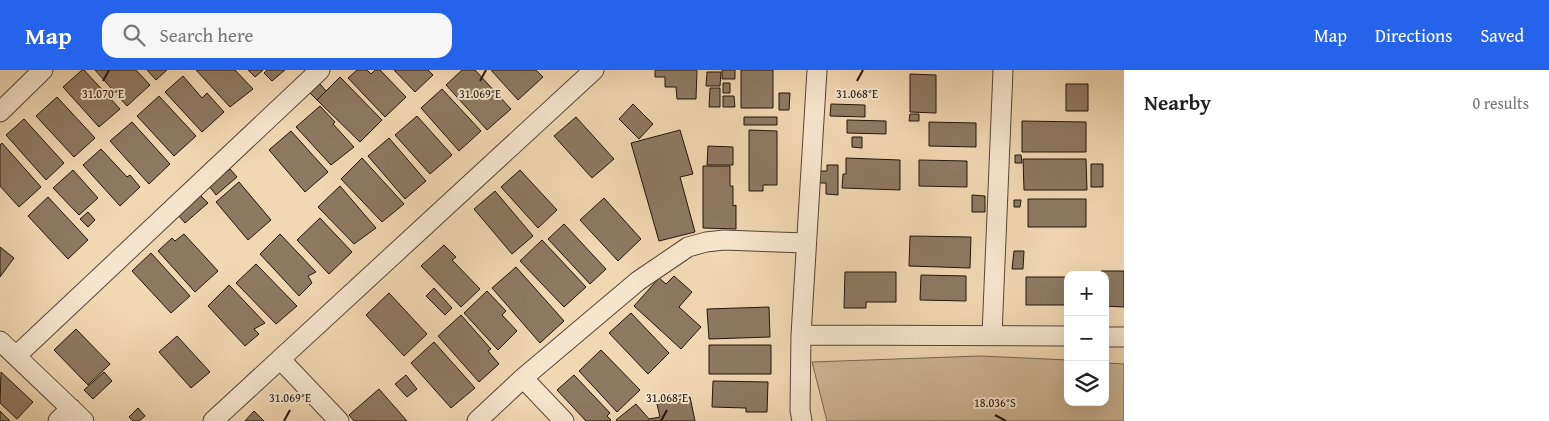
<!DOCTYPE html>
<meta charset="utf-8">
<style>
:root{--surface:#fff;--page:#f6f6f6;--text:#222;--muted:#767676;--line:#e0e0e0;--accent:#2563eb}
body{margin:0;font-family:"Gentium Book Plus",serif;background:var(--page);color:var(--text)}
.controls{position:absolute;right:15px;bottom:15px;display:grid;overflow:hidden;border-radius:10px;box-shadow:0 5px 20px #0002}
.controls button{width:45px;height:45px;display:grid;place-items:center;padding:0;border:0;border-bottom:1px solid var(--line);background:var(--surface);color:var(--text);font:25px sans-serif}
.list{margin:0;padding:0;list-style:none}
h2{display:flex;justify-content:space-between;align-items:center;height:65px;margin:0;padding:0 20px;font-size:21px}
h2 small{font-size:16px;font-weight:400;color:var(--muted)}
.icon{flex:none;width:28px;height:28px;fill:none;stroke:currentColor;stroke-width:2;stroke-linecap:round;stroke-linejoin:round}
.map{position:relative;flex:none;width:1124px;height:351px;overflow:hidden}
header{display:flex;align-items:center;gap:30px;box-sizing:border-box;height:70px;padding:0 25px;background:var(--accent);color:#fff}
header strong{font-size:24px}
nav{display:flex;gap:28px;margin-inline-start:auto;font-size:18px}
.search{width:350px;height:45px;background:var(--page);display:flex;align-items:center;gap:12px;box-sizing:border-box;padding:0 18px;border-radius:15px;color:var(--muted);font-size:19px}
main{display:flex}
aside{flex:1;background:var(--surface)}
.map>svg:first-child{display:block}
.green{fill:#ceb695;stroke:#78654f}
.building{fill:#8e7961;stroke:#231409}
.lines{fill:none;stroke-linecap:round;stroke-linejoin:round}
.street-casing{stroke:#564533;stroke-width:21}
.street{stroke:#f6e5cd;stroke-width:19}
.ticks{fill:none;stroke:#231409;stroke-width:2}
.ticks-label{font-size:12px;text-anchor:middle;fill:#231409;stroke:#f6e5cd;stroke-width:4;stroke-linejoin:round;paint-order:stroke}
</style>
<header>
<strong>Map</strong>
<div class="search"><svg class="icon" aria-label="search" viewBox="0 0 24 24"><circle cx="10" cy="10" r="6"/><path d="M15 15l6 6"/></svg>Search here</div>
<nav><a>Map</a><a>Directions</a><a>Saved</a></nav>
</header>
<main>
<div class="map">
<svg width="1124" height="351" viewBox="0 0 1124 351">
<rect width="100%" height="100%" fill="#f1d7b2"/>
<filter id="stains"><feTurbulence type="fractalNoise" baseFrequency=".004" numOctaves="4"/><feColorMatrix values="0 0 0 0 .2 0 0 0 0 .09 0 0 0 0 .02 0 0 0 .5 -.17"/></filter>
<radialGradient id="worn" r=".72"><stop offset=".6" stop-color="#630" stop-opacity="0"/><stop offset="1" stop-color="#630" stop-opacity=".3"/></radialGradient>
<path class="green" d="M980,286L1068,290V332H1105V293L1124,294V351H827L812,292Z"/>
<path class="building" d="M82,0H84L120,39L99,57L63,17Z
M95,0H136L150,15L127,36Z
M147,0H167L156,10Z
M196,0H235L253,19L230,37Z
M248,0H263L255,7Z
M267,0H285L272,11L264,3Z
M357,0H367L371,4L375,0H380L406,27L385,47L348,8Z
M394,0H428L433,5L415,22Z
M462,0H475L511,39L487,60L446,15Z
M491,0H536L543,7L518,30Z
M655,0H697L696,29H677L676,17H665V7H655Z
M722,0H735V9H722Z
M741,0H773V38H741Z
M707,2H721L720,16H706Z
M910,4L936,5V43L910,42Z
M183,6L202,28L207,23L224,42L202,62L165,22Z
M340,7L382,50L360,72L317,30Z
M723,13H730V23H723Z
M320,14L326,21L317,30L310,23Z
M1066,14H1088V41H1066Z
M710,18H720V37H709Z
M442,19L481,61L459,81L421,38Z
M779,23H790L789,40H779Z
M159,26L196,66L174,86L137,46Z
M723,26H734L735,37H723Z
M57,27L95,68L74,87L36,46Z
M633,34L653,54L639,69L619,49Z
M831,34L865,35V47L830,46Z
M320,36L335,52L333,54L354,77L331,95L296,57Z
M910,44H919V51H909Z
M417,46L452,85L430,104L395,65Z
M576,47L614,89L592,108L554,66Z
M744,47H777V55H744Z
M24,49L64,93L46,110L6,65Z
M847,50L886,51V64L847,63Z
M1022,51L1086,52V82H1022Z
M132,52L170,94L149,114L110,71Z
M929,52L976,53V77L929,76Z
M680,60L693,104L680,107L695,162L659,171L631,73Z
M749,60L777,61V115H763V121H749Z
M291,61L328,102L305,122L269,80Z
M852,67H862V78L852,77Z
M389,68L426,111L405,129L368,86Z
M2,73L41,117L19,137L0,116V75Z
M708,76L733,77V95H707Z
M101,79L127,107L130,105L140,117L120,136L83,95Z
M1015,85H1021L1022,93H1015Z
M362,88L404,134L382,152L341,109Z
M846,88L900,90V120L842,118L843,104H846Z
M1023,89H1086L1087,120H1024Z
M919,90L967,91V117L919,116Z
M1091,94H1103V117H1091Z
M827,95H838V125L826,124V113H818V101H827Z
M703,96H730V116H733V136L736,135V159L703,158Z
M230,99L237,107L216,125L209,116Z
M73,100L98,128L79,145L53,118Z
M520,100L557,140L538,158L501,117Z
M239,112L271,150L248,170L216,132Z
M340,116L376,158L354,174L318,137Z
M495,121L533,166L512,184L474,139Z
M200,125L208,133L185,153L178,145Z
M972,125L985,126V142H972Z
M48,127L88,170L68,189L28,146Z
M604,128L641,169L618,191L580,150Z
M1028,129H1086V157H1028Z
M1014,130H1021L1020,137H1014Z
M88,142L95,150L88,157L80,149Z
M320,148L352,182L329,204L297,170Z
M564,154L606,199L590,214L548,169Z
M184,164L218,201L195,222L158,181L172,168L175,171Z
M280,164L316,202L308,206L312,213L299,226L260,184Z
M910,166L971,167L970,198L909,196Z
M542,170L586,217L564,237L520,191Z
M444,175L456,187L452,190L480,219L461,237L421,196Z
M0,177L14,188L0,207Z
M1014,181H1024L1023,199H1012Z
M151,183L190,226L171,243L132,201Z
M256,194L297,236L276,254L236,213Z
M516,197L564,251L540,273L492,218Z
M1101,201H1124V237L1105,236V205H1101Z
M845,202H896V232H866V238H844Z
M921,205L966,206V231L920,230Z
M674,206L692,222L679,237L701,257L681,279L634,236L659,208L666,214Z
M1026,207H1068V235H1026Z
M229,215L265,253L254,259L259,264L245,276L208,236Z
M434,218L452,238L445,245L426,226Z
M487,221L506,241L502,245L517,261L498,280L464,243Z
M389,223L427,264L404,286L366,245Z
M769,237L770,267L709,269L707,239Z
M631,243L669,283L648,304L609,263Z
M461,245L491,279L488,281L499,294L479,312L438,266Z
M76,259L110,294L88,315L54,280Z
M177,266L210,302L191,318L159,282Z
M434,272L475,318L451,338L411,293Z
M709,275H771V304H709Z
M601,280L640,320L617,342L579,301Z
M1,302L33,332L17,349L0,333Z
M104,302L112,311L93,329L84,320Z
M406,305L417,319L407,327L395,314Z
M574,305L610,343L607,346L611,350L610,351H586L557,320Z
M713,311L768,312L767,342H746V338L712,337Z
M379,319L407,351H354L349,345Z
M690,327L695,351H617L616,350L636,334L649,349L660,347L657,334Z
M138,338L145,346L139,351H133L129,347Z
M0,341L10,351H0Z
M254,341L264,351H245Z"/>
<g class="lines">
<defs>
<path id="street" d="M0,42L43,0
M801,265L1068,266
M992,265L1003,0
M1105,267H1124
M0,271L84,351
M16,286L320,0
M280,289L339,351
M523,308L638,211L688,177L706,172L724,170L806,173
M58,351L71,338
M213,351L594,0
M477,351L523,308L564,351
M802,351L800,340L801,265L817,0"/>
</defs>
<use href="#street" class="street-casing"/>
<use href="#street" class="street"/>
</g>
<path class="ticks" d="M103,11L109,0M480,11L486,0M857,11L863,0M995,345L1006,351M284,351L290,340M661,351L667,340"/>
<g class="ticks-label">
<text x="103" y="28">31.070°E</text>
<text x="480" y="28">31.069°E</text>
<text x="857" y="28">31.068°E</text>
<text x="290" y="332">31.069°E</text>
<text x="667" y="332">31.068°E</text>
<text x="995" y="337">18.036°S</text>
</g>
<rect width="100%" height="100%" filter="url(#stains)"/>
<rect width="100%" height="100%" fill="url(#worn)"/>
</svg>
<div class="controls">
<button>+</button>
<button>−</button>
<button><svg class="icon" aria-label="layers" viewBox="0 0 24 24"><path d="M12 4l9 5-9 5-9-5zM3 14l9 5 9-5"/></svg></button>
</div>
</div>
<aside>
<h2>Nearby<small>0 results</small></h2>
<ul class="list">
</ul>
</aside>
</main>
